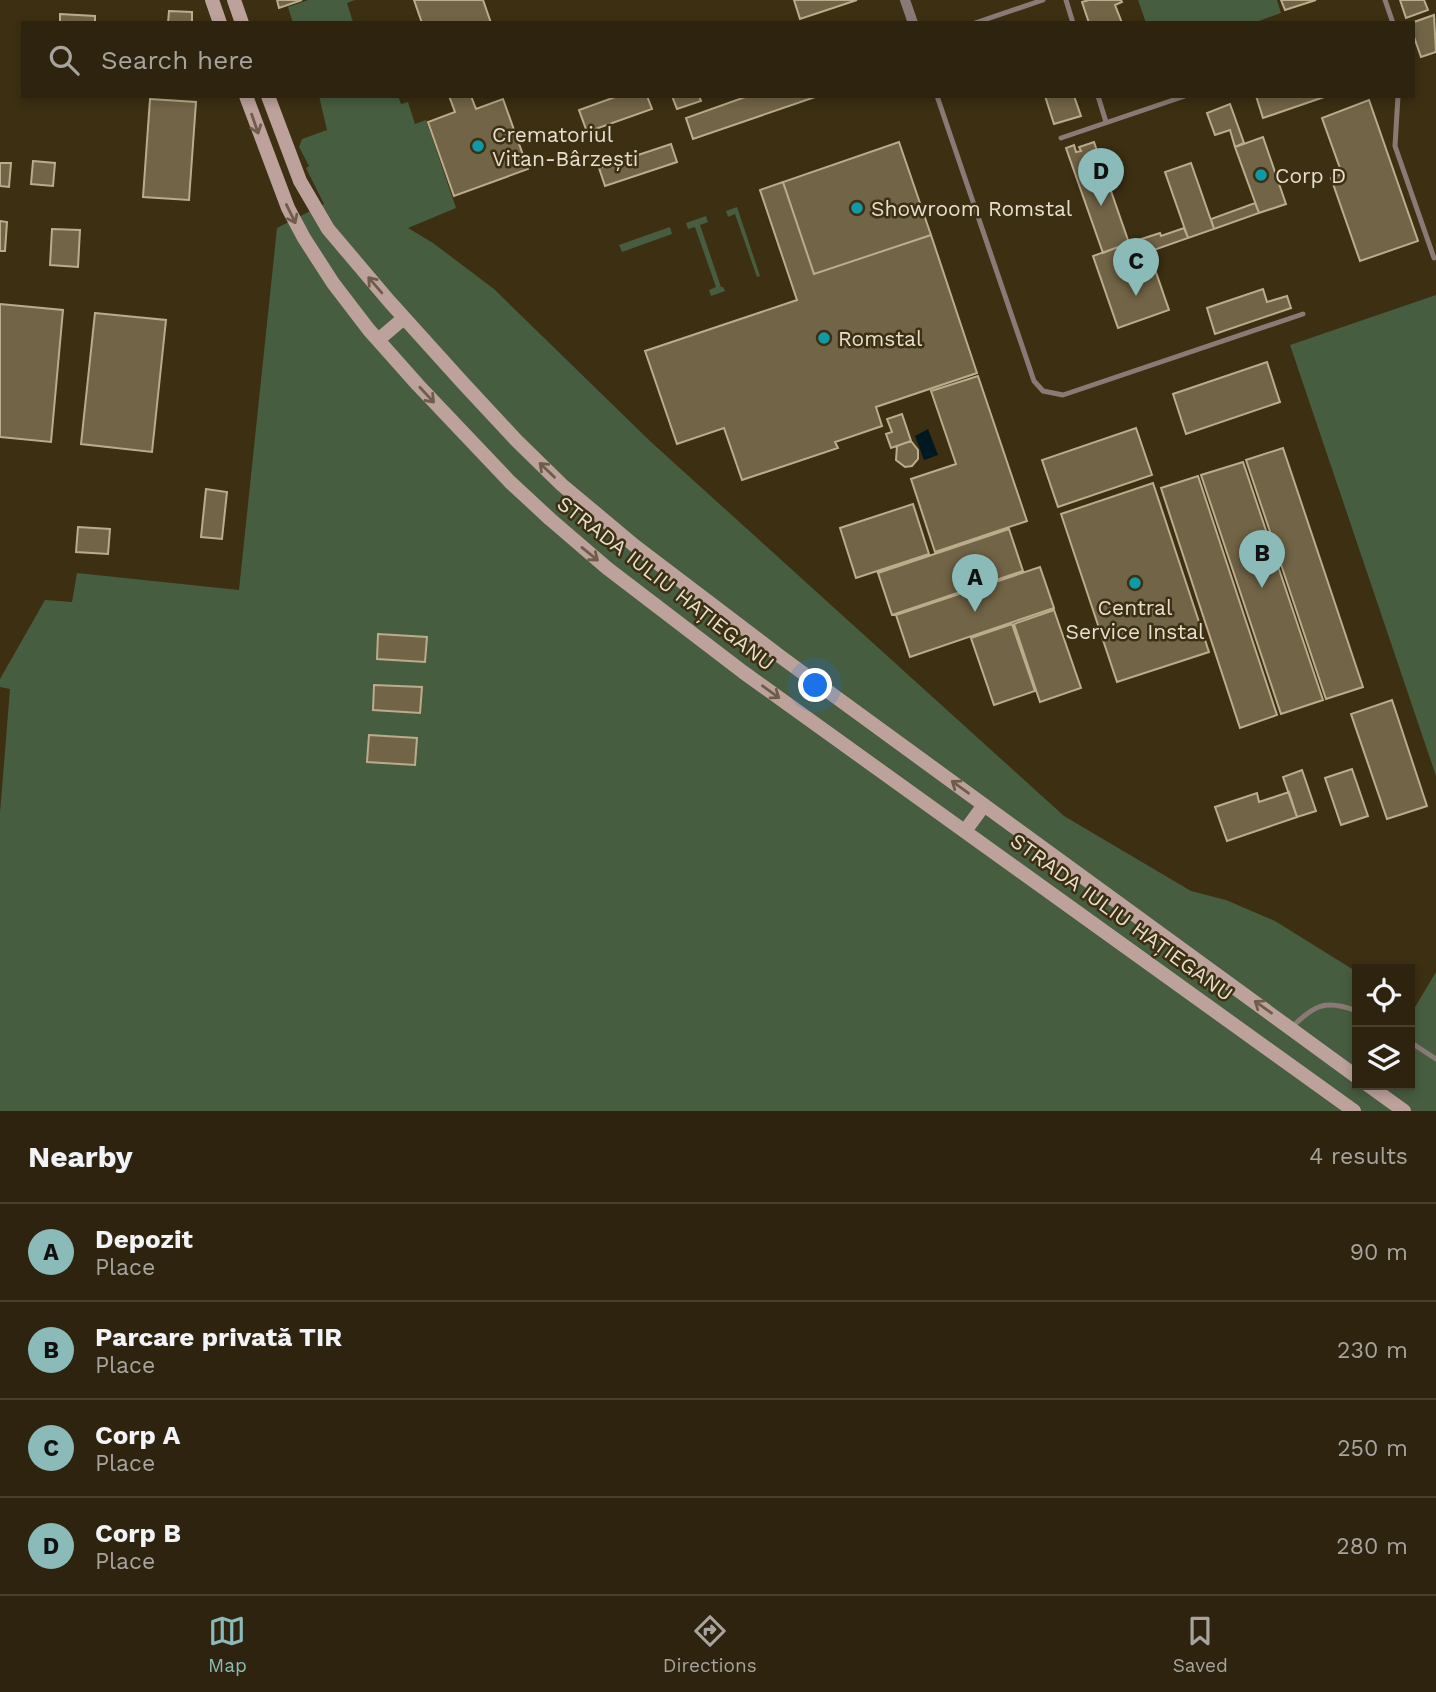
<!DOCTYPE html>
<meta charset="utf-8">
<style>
:root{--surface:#2d230e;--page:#352b17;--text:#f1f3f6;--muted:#a7a49e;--line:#48402e;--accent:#8bbbb9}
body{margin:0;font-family:"Work Sans",sans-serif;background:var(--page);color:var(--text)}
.controls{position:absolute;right:21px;bottom:21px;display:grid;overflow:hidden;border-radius:0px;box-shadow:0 4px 10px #0003}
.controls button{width:63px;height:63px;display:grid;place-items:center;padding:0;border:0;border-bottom:2px solid var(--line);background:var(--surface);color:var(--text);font:35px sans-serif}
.you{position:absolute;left:816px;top:686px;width:24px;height:24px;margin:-18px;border:5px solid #fff;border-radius:50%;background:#1a73e8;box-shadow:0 0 0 10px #1a73e833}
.badge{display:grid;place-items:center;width:46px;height:46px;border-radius:50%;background:var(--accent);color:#111;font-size:23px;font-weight:700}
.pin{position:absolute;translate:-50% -58px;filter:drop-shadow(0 2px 4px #0008)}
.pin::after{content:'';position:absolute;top:37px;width:24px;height:21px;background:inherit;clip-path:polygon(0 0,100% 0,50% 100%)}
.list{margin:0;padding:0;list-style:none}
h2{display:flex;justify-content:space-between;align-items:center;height:91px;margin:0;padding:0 28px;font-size:30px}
h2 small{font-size:23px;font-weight:400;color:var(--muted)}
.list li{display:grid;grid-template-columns:46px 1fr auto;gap:21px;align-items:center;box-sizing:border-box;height:98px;padding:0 28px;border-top:2px solid var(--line)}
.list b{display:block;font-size:26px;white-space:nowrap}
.list p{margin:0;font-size:23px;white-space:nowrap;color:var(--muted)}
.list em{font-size:23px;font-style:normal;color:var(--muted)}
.icon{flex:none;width:38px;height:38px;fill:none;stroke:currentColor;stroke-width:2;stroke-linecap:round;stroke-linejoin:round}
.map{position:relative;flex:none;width:1436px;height:1111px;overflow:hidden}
.search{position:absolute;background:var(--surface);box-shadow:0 4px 10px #0003;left:21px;right:21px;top:21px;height:77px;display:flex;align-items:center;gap:18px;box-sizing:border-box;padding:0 24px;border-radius:0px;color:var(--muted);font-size:26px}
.sheet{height:483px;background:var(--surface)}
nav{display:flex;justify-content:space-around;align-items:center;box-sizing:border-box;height:98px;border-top:2px solid var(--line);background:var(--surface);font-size:19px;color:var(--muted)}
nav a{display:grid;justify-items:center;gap:4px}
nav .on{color:var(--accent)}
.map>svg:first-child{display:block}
.green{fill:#475d40}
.water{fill:#001920}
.building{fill:#726446;stroke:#bbac8c;stroke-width:2}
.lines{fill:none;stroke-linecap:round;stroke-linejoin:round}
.service{stroke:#8a7a75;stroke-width:5}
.minor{stroke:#8a7a75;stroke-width:10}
.secondary{stroke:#bca29b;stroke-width:14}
.oneway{stroke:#6f5d49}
.culture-dot{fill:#0f9aa8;stroke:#3c2f12;stroke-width:2.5}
.labels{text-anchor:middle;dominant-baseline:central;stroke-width:5;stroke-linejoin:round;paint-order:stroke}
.poi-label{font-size:21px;fill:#e7dfcf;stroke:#3c2f12;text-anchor:start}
.street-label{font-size:21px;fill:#e7dfcf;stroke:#3c2f12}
</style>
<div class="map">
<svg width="1436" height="1111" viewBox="0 0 1436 1111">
<rect width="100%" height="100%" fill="#3c2f12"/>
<path class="green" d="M308,0H355L347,3L353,22L293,23L288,7Z
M1138,0H1277L1281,13L1253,23H1146Z
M319,96H398L401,104L408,102L415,124L426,120L456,208L408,228L433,243L494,289L651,442L1064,816L1191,891L1226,900L1275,921L1357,972V1085H1410V1004L1415,1007L1436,972V1111H0V813L10,689L0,687V679L45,600L72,602L77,573L239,590L277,228L324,204L306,168L309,166L299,147L302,139L327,130Z
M737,207L760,276L757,277L735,214L728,217L726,211Z
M706,216L708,222L700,225L721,287H723L725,291L711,296L709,290L716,287L695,227L688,229L686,223Z
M670,227L672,234L622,252L619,245Z
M1436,295V776L1290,345Z"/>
<path class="water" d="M928,429L938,455L924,460L915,436Z"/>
<path class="building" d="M277,0H302L279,8Z
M414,0H483L491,23H422Z
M794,0H857L800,19Z
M1089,0H1121L1122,2L1115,5L1122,23H1089L1082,2Z
M1281,0H1316L1285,10Z
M1400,0H1424L1428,10L1406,18Z
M169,11L192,12V23H168Z
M60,14L95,16V23H60Z
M1434,15L1436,52L1421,57L1413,34V23H1411Z
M449,96H471L476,109L503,99L528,169L454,196L428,122L455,112Z
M618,96H647L652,109L587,132L579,110Z
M672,96H699L701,101L677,109Z
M748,96H818L693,139L686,118Z
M1045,96H1074L1081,116L1054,124Z
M1256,96H1327L1263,118Z
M150,99L196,102L189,200L143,197Z
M1369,100L1418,241L1360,261L1331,178L1342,174L1322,118Z
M1230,104L1244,143L1235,147L1230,130L1215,135L1207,113Z
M1263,137L1286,204L1259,213L1235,147Z
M899,142L931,235L814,274L783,182Z
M1094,142L1129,243L1103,253L1066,148L1074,145L1076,152L1081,151L1079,147Z
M671,144L677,162L605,186L599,168Z
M33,161L55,163L53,186L31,184Z
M0,163H11L9,187L0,186Z
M1191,163L1214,229L1188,238L1165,172Z
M783,182L814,274L931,235L977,373L876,407L882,426L835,442L838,448L742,480L724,428L677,444L645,351L797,300L760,190Z
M1255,203L1259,213L1214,229L1211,219Z
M0,221L7,222L5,251H0Z
M1184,228L1188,238L1134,257L1129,243L1160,233L1161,236Z
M52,229L80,230L78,267L50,265Z
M1129,243L1134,257L1149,252L1169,310L1118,328L1093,256Z
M1263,289L1267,302L1287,296L1291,308L1215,334L1207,308Z
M0,304L63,310L51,442L0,437Z
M95,313L166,320L152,452L81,444Z
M1267,362L1280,402L1186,434L1173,394Z
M978,376L1027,521L935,552L911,479L956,464L931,391Z
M902,414L911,441L891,448L886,434L892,432L887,419Z
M1136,428L1152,475L1058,507L1042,460Z
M911,441L918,450V459L912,466L905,467L896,460L897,446Z
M1283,448L1363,687L1326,699L1246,460Z
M1243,462L1323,700L1281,714L1201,475Z
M1198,476L1277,715L1240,728L1161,488Z
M1153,483L1209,652L1117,682L1061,514Z
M206,489L227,492L222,539L201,537Z
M913,504L929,554L856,578L840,528Z
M78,527L110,529L108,554L76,552Z
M1009,529L1023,571L892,615L878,573Z
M1040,567L1054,608L910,657L896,615Z
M1054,610L1081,688L1040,702L1014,624Z
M1012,624L1035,691L994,705L971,638Z
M378,634L427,637L425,662L377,659Z
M374,685L422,687L420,713L373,710Z
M1392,700L1427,806L1387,819L1351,714Z
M369,735L417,738L415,765L367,762Z
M1352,769L1368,816L1341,825L1325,778Z
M1302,770L1316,811L1297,817L1283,777Z
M1289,792L1297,817L1227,841L1215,807L1257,793L1259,802Z"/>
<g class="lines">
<path class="service" d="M1066,0L1073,23
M1385,0L1393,23
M975,23L1043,0
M937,96L1034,381L1043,391L1063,395L1303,314
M1098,96L1106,122
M1398,96L1395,146L1434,258
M1061,138L1185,96
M1291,1028C1314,1005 1325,999 1357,1011
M1410,1042L1436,1059"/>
<path class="minor" d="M905,0L913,23"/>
<path class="secondary" d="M212,0L220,23
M234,0L242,23
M246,96L288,208L304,238L333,283L369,330L418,385L510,482L550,519L607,568L743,672L1354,1111
M268,96L300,181L328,229L389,301L463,383L516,440L562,485L635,546L781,657L1357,1077
M378,340L404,318
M965,831L984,805
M1368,1085L1404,1111"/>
</g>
<defs><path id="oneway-shaft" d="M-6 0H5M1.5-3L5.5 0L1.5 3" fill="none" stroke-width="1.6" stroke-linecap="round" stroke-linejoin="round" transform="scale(1.75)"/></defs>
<g class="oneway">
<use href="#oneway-shaft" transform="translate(255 124) rotate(71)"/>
<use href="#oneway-shaft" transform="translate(291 214) rotate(64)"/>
<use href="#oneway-shaft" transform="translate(375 285) rotate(-131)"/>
<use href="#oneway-shaft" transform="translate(427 395) rotate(47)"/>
<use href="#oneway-shaft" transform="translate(547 470) rotate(-136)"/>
<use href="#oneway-shaft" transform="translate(590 554) rotate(39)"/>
<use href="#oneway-shaft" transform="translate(771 692) rotate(36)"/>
<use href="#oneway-shaft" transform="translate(960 787) rotate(-144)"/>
<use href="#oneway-shaft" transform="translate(1263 1007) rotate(-144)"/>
</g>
<g class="culture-dot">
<circle cx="478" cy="146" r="7"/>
<circle cx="1261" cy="175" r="7"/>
<circle cx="857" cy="208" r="7"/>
<circle cx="824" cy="338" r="7"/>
<circle cx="1135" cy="583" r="7"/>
</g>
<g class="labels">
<g class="poi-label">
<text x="492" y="134">Crematoriul<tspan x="492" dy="24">Vitan-Bârzești</tspan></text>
<text x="1275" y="175">Corp D</text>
<text x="871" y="208">Showroom Romstal</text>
<text x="838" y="338">Romstal</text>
<text x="1135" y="607" text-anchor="middle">Central<tspan x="1135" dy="24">Service Instal</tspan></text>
</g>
<g class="street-label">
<text transform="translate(666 583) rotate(38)">STRADA IULIU HAȚIEGANU</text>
<text transform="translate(1122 917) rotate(36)">STRADA IULIU HAȚIEGANU</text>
</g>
</g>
</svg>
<div class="controls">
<button><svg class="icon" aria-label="locate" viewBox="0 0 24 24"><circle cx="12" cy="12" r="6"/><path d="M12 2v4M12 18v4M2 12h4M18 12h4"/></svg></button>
<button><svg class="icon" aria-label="layers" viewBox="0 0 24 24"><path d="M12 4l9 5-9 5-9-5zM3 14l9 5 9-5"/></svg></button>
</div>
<div class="you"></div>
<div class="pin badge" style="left:975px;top:612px">A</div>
<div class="pin badge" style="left:1262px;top:588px">B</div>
<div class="pin badge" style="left:1136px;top:296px">C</div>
<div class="pin badge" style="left:1101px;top:206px">D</div>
<div class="search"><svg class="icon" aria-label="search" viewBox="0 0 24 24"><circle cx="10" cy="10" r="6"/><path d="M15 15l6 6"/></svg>Search here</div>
</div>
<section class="sheet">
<h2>Nearby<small>4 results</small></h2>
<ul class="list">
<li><span class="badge">A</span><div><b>Depozit</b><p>Place</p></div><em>90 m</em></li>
<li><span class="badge">B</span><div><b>Parcare privată TIR</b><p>Place</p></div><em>230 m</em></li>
<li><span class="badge">C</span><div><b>Corp A</b><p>Place</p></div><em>250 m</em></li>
<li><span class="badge">D</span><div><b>Corp B</b><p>Place</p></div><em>280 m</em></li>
</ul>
</section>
<nav>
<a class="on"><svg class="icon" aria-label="map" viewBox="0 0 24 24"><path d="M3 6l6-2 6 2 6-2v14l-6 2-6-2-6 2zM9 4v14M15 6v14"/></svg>Map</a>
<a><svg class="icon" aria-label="directions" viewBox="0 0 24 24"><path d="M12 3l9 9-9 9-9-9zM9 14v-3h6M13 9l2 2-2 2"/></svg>Directions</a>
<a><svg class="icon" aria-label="saved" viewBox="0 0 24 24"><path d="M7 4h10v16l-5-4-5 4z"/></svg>Saved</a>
</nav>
